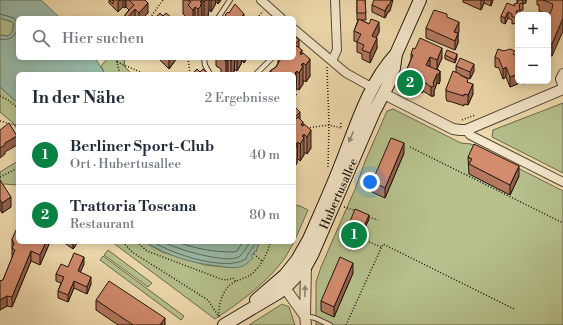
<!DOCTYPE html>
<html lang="de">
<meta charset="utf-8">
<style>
:root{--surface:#fff;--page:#f6f6f7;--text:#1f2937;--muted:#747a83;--line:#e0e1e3;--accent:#0b8043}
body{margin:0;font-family:"Libre Bodoni",serif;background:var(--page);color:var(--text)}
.controls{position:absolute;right:12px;top:12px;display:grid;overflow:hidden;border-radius:6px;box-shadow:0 2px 10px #0003}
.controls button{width:36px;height:36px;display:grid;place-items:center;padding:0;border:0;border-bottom:1px solid var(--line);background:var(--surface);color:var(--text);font:20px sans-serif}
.you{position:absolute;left:370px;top:182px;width:14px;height:14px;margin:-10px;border:3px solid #fff;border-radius:50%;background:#1a73e8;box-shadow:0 0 0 6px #1a73e833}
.badge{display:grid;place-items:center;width:26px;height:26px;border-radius:50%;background:var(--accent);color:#fff;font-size:13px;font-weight:700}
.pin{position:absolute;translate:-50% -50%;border:2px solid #fff;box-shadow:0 1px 4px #0006}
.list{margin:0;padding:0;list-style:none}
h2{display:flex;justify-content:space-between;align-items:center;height:52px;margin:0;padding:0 16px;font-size:17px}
h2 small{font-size:13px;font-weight:400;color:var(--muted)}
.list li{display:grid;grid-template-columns:26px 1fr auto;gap:12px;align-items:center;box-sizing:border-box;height:60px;padding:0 16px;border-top:1px solid var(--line)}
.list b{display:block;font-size:15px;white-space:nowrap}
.list p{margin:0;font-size:13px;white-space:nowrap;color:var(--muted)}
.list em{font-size:13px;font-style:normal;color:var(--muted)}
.icon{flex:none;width:22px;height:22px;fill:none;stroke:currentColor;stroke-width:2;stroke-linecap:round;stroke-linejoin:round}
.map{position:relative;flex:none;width:563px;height:325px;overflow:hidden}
.search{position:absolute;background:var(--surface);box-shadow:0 2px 10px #0003;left:16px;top:16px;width:280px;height:44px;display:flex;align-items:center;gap:10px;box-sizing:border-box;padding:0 14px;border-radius:6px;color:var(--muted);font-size:15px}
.panel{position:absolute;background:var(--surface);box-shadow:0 2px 10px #0003;left:16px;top:72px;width:280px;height:172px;border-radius:6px}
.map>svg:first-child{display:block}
.green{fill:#b6c18d;stroke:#6a6a4d}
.water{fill:#9abca9;stroke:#68786b}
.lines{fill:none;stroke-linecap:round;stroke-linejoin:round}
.shore{stroke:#5c685b;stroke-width:1}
.service-casing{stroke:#524536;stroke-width:6}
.minor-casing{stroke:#524536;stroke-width:10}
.tertiary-casing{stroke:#524536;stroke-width:12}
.secondary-casing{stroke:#1e130d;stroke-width:14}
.path{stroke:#1e130d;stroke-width:1.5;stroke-dasharray:1 2;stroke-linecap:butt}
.service{stroke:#f5e8cb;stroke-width:4}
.minor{stroke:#f5e8cb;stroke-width:8}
.tertiary{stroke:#f5e8cb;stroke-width:10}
.secondary{stroke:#f5e8cb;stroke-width:12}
.wall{fill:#b5785f;stroke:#1e130d}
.shaded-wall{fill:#94624d;stroke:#1e130d}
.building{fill:#d38c6e;stroke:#1e130d}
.oneway{fill:#948876}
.labels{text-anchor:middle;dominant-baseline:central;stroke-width:3;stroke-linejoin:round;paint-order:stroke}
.street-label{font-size:12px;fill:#1e130d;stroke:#f5e8cb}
</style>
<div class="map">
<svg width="563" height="325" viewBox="0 0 563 325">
<rect width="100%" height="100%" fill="#f0dcaf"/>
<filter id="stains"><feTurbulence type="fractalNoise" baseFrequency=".005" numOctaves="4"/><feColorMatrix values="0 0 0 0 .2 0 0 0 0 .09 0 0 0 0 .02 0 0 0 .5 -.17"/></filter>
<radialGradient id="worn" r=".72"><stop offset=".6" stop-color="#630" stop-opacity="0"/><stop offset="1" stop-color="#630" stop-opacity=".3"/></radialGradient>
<path class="green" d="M0,18L12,22L14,24L12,32L8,36L0,35Z
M108,58H125L124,66L132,74H105L101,66Z
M0,87L18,103V130L13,123L0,112Z
M563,103V173L492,137L493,130Z
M393,109L461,143L471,144L563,191V325H316V282L321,267L355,189L366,159L387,111Z
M18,161V185L4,184L0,186V172Z
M294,205L300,206L308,210L294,242Z
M112,242H145L162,252L205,265L226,267H236L251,256L255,251L256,252L259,242H294C290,249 286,257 281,263C263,286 239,303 215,319Z
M108,250L152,283L148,287L104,255Z
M103,256L184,316L181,320L100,260Z
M282,304L289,307L295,325H249Z"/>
<path class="water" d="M0,0H41L60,18H18V58H95L105,74H18V103L0,87V35L8,36L12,32L14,24L12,22L0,18Z
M145,242H259L256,252L255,251L251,256L253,258C250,261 247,264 243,266C236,269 226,267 218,266C190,263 169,256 145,242Z"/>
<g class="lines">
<path class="shore" d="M0,14L14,18C23,28 13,43 0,39
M153,242C173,254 225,272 246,259C248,251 254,249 255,242
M163,242C176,249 226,264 239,257C241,256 249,244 250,242
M178,242C195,249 215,252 234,252L237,251L243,242"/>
<defs>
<path id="service" d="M218,18L230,0
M204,58L205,65L210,74
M256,74L272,58
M306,316L315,318L330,325"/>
<path id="minor" d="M261,0L281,18
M294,29L346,73L373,88
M332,61L337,50L335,0
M563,73L560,79L563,87
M466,130L470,135L563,182"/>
<path id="tertiary" d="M384,94L453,129L460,130H466L563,89
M306,266L305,316L306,325
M285,288L305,316"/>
<path id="secondary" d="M256,300L285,275L297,260L309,239C319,216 330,192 339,169C355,130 367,85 396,54
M224,325L278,293L285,288L306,266L312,255L374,112L389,83L394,68L396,54L420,0"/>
</defs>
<use href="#service" class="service-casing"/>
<use href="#minor" class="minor-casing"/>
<use href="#tertiary" class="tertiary-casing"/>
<use href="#secondary" class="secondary-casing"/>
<path class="path" d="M150,18L163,0
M257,18L263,11
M116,58L120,74
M188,58L190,74
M117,62L145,74
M327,67L329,125L328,167
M0,96L8,100L18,108
M294,97L297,94
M462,120L475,115
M0,121L18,126
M341,127V121
M307,128L329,125L341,128
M410,147L563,223
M0,177L18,168
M344,207L356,211
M369,217L378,220
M123,242L132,252L208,300L219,317
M137,242L147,251L221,279L227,280L233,278L236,282
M369,242L381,247
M254,254L262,261
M219,316C218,306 222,292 230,285C237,279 247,279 254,272C262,264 268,253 270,242
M346,325L383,244L514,309"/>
<use href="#service" class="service"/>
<use href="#minor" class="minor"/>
<use href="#tertiary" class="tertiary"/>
<use href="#secondary" class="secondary"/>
</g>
<path class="wall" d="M109,0H145L148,13L143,18H125V15L129,10L126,7L125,8L123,7L118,12L109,3Z
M183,0H221L218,4L216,2H215V5L211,12L209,9V10L208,16L206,18L202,17V18H188L183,14Z
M357,0H365L366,20H361L369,24L379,26V32L376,38L377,48L370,63L362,59V54L357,52V42L354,41V31L358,20H357Z
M463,0H493L491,6L484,3L481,10L463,2Z
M517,0H526V3L523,4V10L520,11V15H518V17H517V23L512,24V20L508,18L505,24L501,22V16L517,3Z
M537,0H563L552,56L548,55V18L549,15L539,11V5H537Z
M372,5L390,11L388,12L385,18L372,12Z
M447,17L459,32L458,33V43L455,50L426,38V28Z
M299,48L302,54L310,76L306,82L303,80V84L299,90L296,88L295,94L294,96V74H270V71L276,67L278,63V58H294Z
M504,51L515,55L518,81H530L523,84L522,82L510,87L506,77L503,79L499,68L495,67V57Z
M411,54L442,58L437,69L440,71V81L439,84L437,83L434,91V96H431L423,91L422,93L416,90V88L409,84L406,85L404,80V70L407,69L411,59Z
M445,55L457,57L455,63L445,59Z
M159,58H177L169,69L159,59Z
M216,58H247L244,63L242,61H241V64L237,71L234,69V72L233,74H221V69L216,66Z
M456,66L474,71L470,79L460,75V76L468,82L473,94L468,105L464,104V106L452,102L447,101L446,98V89L456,72Z
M300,119L303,126L311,148L307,154L304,152V155L300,161L298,159L297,160V163L294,168Z
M404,153L385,198L372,192V182Z
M468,157L519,176L510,195L469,174Z
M0,180L11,207L2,213L0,210Z
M369,219L356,248L343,242V239Z
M12,239L50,242L40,265L31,261L12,307L7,306L0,310V281L3,280L12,258Z
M63,242H78L73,249Z
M84,264L80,272L91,284L87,294L74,288L68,302L58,298V291L61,283L56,281V274L68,267Z
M353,273L334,317L321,311V301Z
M96,300L165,325H118L96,310Z"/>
<path class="shaded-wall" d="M120,0H123V7L118,12V2Z
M125,0H126V7L125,8Z
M202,0V18H198V9L200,2Z
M206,0H209V9L208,16L206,18H204V2Z
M211,0H216L215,5L211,12Z
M218,0H221L218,4Z
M391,0H393L390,11L388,12L385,18V11Z
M481,0H484V3L481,10Z
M491,0H493L491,6Z
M522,0H526V3L523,4Z
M148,3V13L143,18H139V13Z
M195,7V18H193V10Z
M135,9V18H127Z
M508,12V18L505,24V18Z
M244,14V18H240Z
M563,18V31L552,56V44Z
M379,22V32L372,46V36Z
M459,22V32L455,40L454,32Z
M458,33V43L455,50V41Z
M377,38V48L370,63V53Z
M299,40V58H294V45Z
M442,48V58L437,69V60Z
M302,50V64L303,63V84L299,90L300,53Z
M457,54V57L455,63V60Z
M430,57V67L426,65Z
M169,58H177L169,69Z
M233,58H235L234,72L233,74H231V61Z
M237,58H242L241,64L237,71Z
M244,58H247L244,63Z
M228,59V74H226V61Z
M310,59V76L306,82V65Z
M474,64V71L470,79V72Z
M506,67V77L503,79V69Z
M297,71L296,91L295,92V94L294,96V78L295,73Z
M440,71V81L439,84V74Z
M409,74V84L406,85V75Z
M437,74V83L434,91V96H431V87Z
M518,74V81H522V82L510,87V77Z
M423,81V91L422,93V83Z
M523,81H530L523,84Z
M473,84V94L468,105V95Z
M300,112V129L295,117Z
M303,122V135L304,134V155L300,161L301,125Z
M311,130V148L307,154V137Z
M17,136V145L5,152V154L0,158V148L5,143Z
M298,142L297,163L294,168V151L296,144Z
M404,143V153L385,198V188Z
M519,166V176L510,195V185Z
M11,197V207L2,213V203Z
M369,215V219L356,248V244Z
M46,242H50L40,265V255Z
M73,242H78L73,249Z
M31,251V261L12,307V297Z
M84,257V264L78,278V271Z
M353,263V273L334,317V307Z
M91,277V284L87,294V287Z
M74,281V288L68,302V295Z
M7,296V306L0,310V300Z
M165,318V325H160Z"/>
<path class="building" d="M109,0H113V4Z
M129,0H145L148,3L139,13L135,9L127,18L125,15L134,5Z
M188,0H206L204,2L202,0L200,2L202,3L200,5L201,6L198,9L195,7L193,10L188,5L191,2Z
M357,0H365L366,13H357Z
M374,0H391L390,4L388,5L385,11L372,5Z
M518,0H522L523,3L519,4L520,10L516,11L517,17H512V14L508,12L505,18L501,16L507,3L515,6L514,4L518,3Z
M543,0H563V18L552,44L548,42V18L552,9L553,4Z
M235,4L244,14L240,18H226L227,17L225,15L228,12L229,13Z
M434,10L447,14V17L459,22L454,32L458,33L455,41L426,28Z
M160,13L163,16L166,13L172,18H158L156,17Z
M359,19L369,24L371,19L379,22L372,36L377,38L370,53L362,50L364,45L357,42L361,34L354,31Z
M294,35L299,40L294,45Z
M420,38L442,48L437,60L430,57L426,65L440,71L439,74H437L433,83L434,86L431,87L423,81L422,83L416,81L417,78L409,74L406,75L404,70L407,69L413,55L411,54L413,48L415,49Z
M294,46L295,48L297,46L302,50L300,53L301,55L303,53L310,59L306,65L303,63L301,65L303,66L299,73L297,71L295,73L296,74L294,76L295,77L294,78V74H272L273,73L270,71L276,67L280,60L283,58L285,60L286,58H294Z
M498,49L504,51L510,49L515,51L513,54L518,56V74L510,77L506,67L503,69L499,59L495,57Z
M447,50L457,54L455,60L445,55Z
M222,58H233L231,61L228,59L226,61Z
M460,58L474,64L470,72L456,66Z
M197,69L200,72L203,69L209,74H195L193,73Z
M453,71L460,74V75L468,79L467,82L473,84L468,95L464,94V96L447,91L446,89Z
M294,106L300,112L295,117L296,119L298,117L303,122L301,125L303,126L304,124L311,130L307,137L304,134L302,136L304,138L300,144L298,142L296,144L297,146L294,151Z
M9,123L17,136L5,143V145L0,148V130Z
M391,138L404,143L385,188L372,182Z
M474,144L519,166L510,185L469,164L472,159L468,157Z
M0,180L11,197L2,203L0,200Z
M355,209L369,215L356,244L343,239Z
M18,226V242H46L40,255L31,251L12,297L7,296L0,300V281L3,280L15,250L12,248L14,244L12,239Z
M74,253L84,257L78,271L91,277L87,287L74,281L68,295L58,291L64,277L56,274L61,264L68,267Z
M340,257L353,263L334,307L321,301Z
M109,281L165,318L160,325H133L96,300Z"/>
<defs><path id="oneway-solid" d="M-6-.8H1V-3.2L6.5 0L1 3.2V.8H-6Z"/></defs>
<g class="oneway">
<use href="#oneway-solid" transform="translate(351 137) rotate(113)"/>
<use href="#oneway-solid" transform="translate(305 291) rotate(-89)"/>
</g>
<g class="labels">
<g class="street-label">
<text transform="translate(339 194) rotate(-66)">Hubertusallee</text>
</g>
</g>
<rect width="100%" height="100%" filter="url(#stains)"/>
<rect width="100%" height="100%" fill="url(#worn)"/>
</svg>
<div class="controls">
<button>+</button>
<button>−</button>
</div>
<div class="you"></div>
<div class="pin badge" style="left:354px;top:235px">1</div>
<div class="pin badge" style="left:410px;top:83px">2</div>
<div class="search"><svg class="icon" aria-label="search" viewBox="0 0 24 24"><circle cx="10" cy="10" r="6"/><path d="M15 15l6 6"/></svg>Hier suchen</div>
<section class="panel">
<h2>In der Nähe<small>2 Ergebnisse</small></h2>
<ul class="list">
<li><span class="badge">1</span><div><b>Berliner Sport-Club</b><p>Ort · Hubertusallee</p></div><em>40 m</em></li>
<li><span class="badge">2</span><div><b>Trattoria Toscana</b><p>Restaurant</p></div><em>80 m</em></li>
</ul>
</section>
</div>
